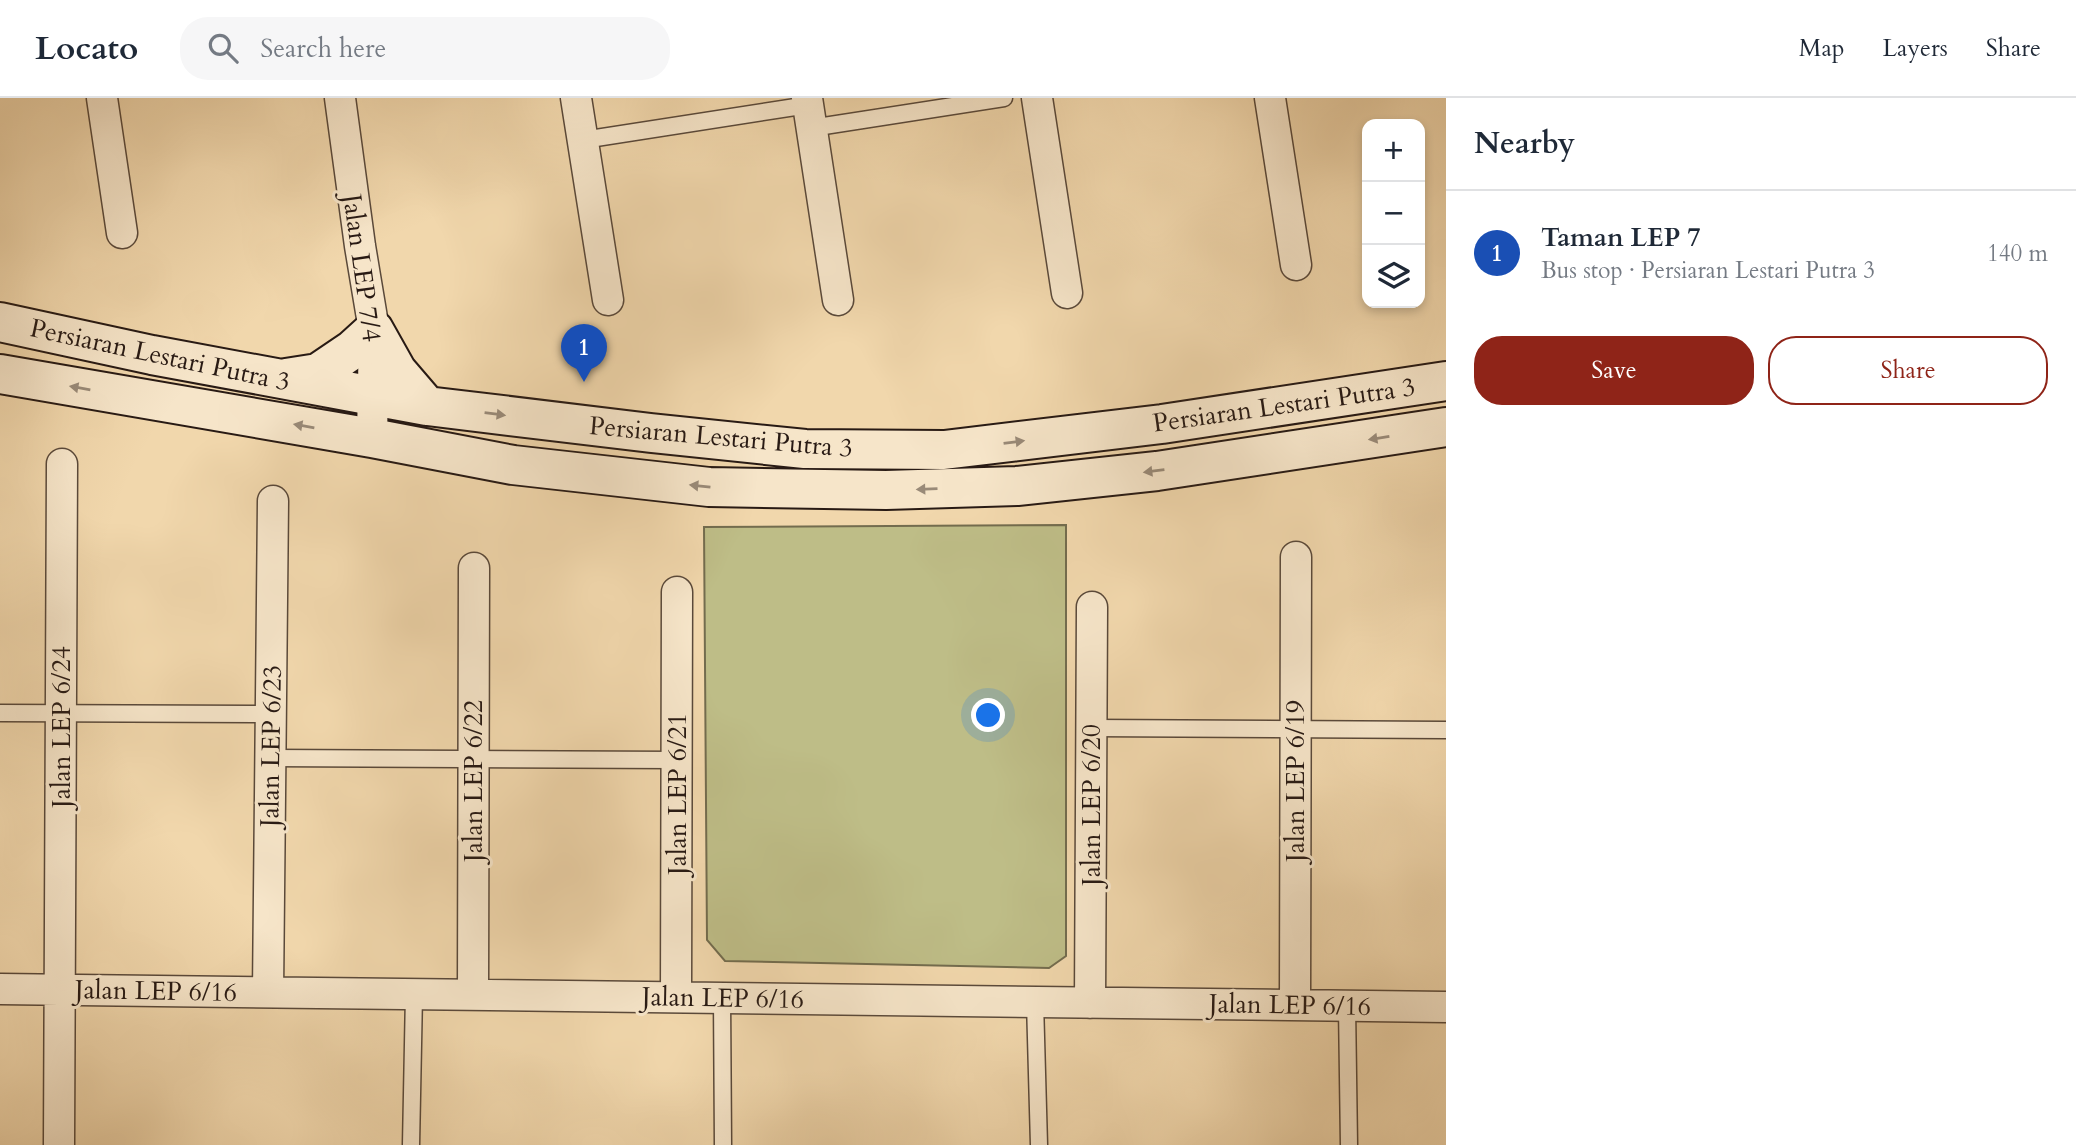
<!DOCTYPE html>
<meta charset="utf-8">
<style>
:root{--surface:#fff;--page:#f6f6f7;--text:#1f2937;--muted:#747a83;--line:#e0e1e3;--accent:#8f2418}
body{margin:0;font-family:Cardo,serif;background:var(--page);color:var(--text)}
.controls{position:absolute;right:21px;top:21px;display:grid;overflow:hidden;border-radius:14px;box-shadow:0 4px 10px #0003}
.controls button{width:63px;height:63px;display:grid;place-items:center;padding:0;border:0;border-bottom:2px solid var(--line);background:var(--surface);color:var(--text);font:35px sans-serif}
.you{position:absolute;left:989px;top:618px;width:24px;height:24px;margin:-18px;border:5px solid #fff;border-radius:50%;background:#1a73e8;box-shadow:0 0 0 10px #1a73e833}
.badge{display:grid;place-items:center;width:46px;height:46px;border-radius:50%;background:var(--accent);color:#fff;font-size:23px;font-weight:700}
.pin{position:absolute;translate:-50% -58px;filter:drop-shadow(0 2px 4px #0008)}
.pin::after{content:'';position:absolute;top:37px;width:24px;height:21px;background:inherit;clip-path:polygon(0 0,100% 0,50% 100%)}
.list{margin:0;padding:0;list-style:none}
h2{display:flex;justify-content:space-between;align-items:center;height:91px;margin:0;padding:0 28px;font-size:30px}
h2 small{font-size:23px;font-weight:400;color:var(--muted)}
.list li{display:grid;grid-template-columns:46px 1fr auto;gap:21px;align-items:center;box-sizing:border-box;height:126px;padding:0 28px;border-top:2px solid var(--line)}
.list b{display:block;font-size:26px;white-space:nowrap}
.list p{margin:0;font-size:23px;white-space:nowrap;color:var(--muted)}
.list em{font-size:23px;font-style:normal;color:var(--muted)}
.actions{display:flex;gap:14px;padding:21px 28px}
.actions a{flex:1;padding:16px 0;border:2px solid var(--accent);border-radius:28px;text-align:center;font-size:24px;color:var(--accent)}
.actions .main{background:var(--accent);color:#fff}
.icon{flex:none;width:38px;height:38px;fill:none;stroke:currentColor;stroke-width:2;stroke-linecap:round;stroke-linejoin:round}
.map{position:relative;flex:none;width:1446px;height:1047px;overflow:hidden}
header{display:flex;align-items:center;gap:42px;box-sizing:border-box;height:98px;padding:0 35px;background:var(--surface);border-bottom:2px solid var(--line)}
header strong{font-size:33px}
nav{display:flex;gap:38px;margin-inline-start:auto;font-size:24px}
.search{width:490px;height:63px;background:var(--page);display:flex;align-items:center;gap:18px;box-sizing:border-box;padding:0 24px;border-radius:28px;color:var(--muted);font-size:26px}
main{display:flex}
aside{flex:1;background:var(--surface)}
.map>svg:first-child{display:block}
.green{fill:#bebd87;stroke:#736c4e;stroke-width:2}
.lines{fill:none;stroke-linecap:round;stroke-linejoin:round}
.lane-casing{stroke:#5a493a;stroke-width:19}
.street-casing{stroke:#5a493a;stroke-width:33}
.secondary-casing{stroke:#281a14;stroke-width:42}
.lane{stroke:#f6e5c9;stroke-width:16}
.street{stroke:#f6e5c9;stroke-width:30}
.secondary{stroke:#f6e5c9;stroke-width:38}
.oneway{fill:#998a78}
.labels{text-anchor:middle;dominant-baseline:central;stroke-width:6;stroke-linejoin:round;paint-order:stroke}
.street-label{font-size:26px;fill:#281a14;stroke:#f6e5c9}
</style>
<header>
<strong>Locato</strong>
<div class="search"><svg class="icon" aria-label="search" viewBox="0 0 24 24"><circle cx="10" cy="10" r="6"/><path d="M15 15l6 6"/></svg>Search here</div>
<nav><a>Map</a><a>Layers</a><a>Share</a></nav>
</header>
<main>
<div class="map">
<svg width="1446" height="1047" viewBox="0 0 1446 1047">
<rect width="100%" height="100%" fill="#f1d7ac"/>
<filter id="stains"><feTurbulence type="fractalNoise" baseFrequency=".00286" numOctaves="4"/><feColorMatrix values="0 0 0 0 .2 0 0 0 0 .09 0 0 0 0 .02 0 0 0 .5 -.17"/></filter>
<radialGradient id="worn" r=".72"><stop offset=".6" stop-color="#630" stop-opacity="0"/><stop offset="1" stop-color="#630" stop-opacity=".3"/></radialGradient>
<path class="green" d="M1066,427V858L1049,870L725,863L707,842L704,429Z"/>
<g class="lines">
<defs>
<path id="lane" d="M811,30L1004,0
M583,42L808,7
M0,615L271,616
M1091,630L1446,632
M270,660L677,662
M722,899L723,1047
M1035,904L1039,1047
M1347,908L1349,1047
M411,1047L414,896"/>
<path id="street" d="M102,0L122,135
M340,0L360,148L374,232L372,340
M576,0L608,202
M807,0L838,202
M1037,0L1067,195
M1270,0L1296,167
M0,891L1446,909
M268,894L273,403
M473,896L474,470
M676,899L677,494
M1090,905L1092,509
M1295,907L1296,459
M59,1047L62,366"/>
<path id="secondary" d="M0,224L152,257L427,308L651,335L805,351L944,352L1162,326L1446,283
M0,276L372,340L513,367L709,389L886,392L1017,388L1157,373L1446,329
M286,280L318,275L352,252L374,232L397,273L427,308"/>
</defs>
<use href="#lane" class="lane-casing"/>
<use href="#street" class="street-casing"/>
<use href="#secondary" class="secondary-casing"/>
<use href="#lane" class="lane"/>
<use href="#street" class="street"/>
<use href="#secondary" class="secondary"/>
</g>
<defs><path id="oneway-solid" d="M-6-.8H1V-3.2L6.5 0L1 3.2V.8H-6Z" transform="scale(1.75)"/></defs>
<g class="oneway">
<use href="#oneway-solid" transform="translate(80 290) rotate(-170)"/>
<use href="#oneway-solid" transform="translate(495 316) rotate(7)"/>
<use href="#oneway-solid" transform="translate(304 328) rotate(-170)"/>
<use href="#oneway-solid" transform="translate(1379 340) rotate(171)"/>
<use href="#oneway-solid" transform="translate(1014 344) rotate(-7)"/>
<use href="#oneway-solid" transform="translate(1154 373) rotate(173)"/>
<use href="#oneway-solid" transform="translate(700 388) rotate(-174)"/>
<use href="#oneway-solid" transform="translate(927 391) rotate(178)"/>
</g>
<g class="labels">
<g class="street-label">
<text transform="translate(362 170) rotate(82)">Jalan LEP 7/4</text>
<text transform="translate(160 257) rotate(12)">Persiaran Lestari Putra 3</text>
<text transform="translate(1284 307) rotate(-8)">Persiaran Lestari Putra 3</text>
<text transform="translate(721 339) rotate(5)">Persiaran Lestari Putra 3</text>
<text transform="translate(61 629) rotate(-90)">Jalan LEP 6/24</text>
<text transform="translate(271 648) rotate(-89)">Jalan LEP 6/23</text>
<text transform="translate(473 683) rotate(-90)">Jalan LEP 6/22</text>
<text transform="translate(1295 683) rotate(-90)">Jalan LEP 6/19</text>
<text transform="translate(677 696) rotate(-90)">Jalan LEP 6/21</text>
<text transform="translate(1091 707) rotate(-90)">Jalan LEP 6/20</text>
<text transform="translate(156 893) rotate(1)">Jalan LEP 6/16</text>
<text transform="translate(723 900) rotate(1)">Jalan LEP 6/16</text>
<text transform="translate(1290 907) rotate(1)">Jalan LEP 6/16</text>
</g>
</g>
<rect width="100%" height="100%" filter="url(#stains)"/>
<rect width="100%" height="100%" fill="url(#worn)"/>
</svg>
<div class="controls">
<button>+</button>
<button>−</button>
<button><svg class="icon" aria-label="layers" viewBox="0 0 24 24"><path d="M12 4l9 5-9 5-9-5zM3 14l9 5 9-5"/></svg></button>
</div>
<div class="you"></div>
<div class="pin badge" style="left:584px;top:284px;background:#1a4fb4">1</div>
</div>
<aside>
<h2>Nearby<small></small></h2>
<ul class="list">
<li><span class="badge" style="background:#1a4fb4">1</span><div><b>Taman LEP 7</b><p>Bus stop · Persiaran Lestari Putra 3</p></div><em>140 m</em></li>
</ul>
<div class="actions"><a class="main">Save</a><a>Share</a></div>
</aside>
</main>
